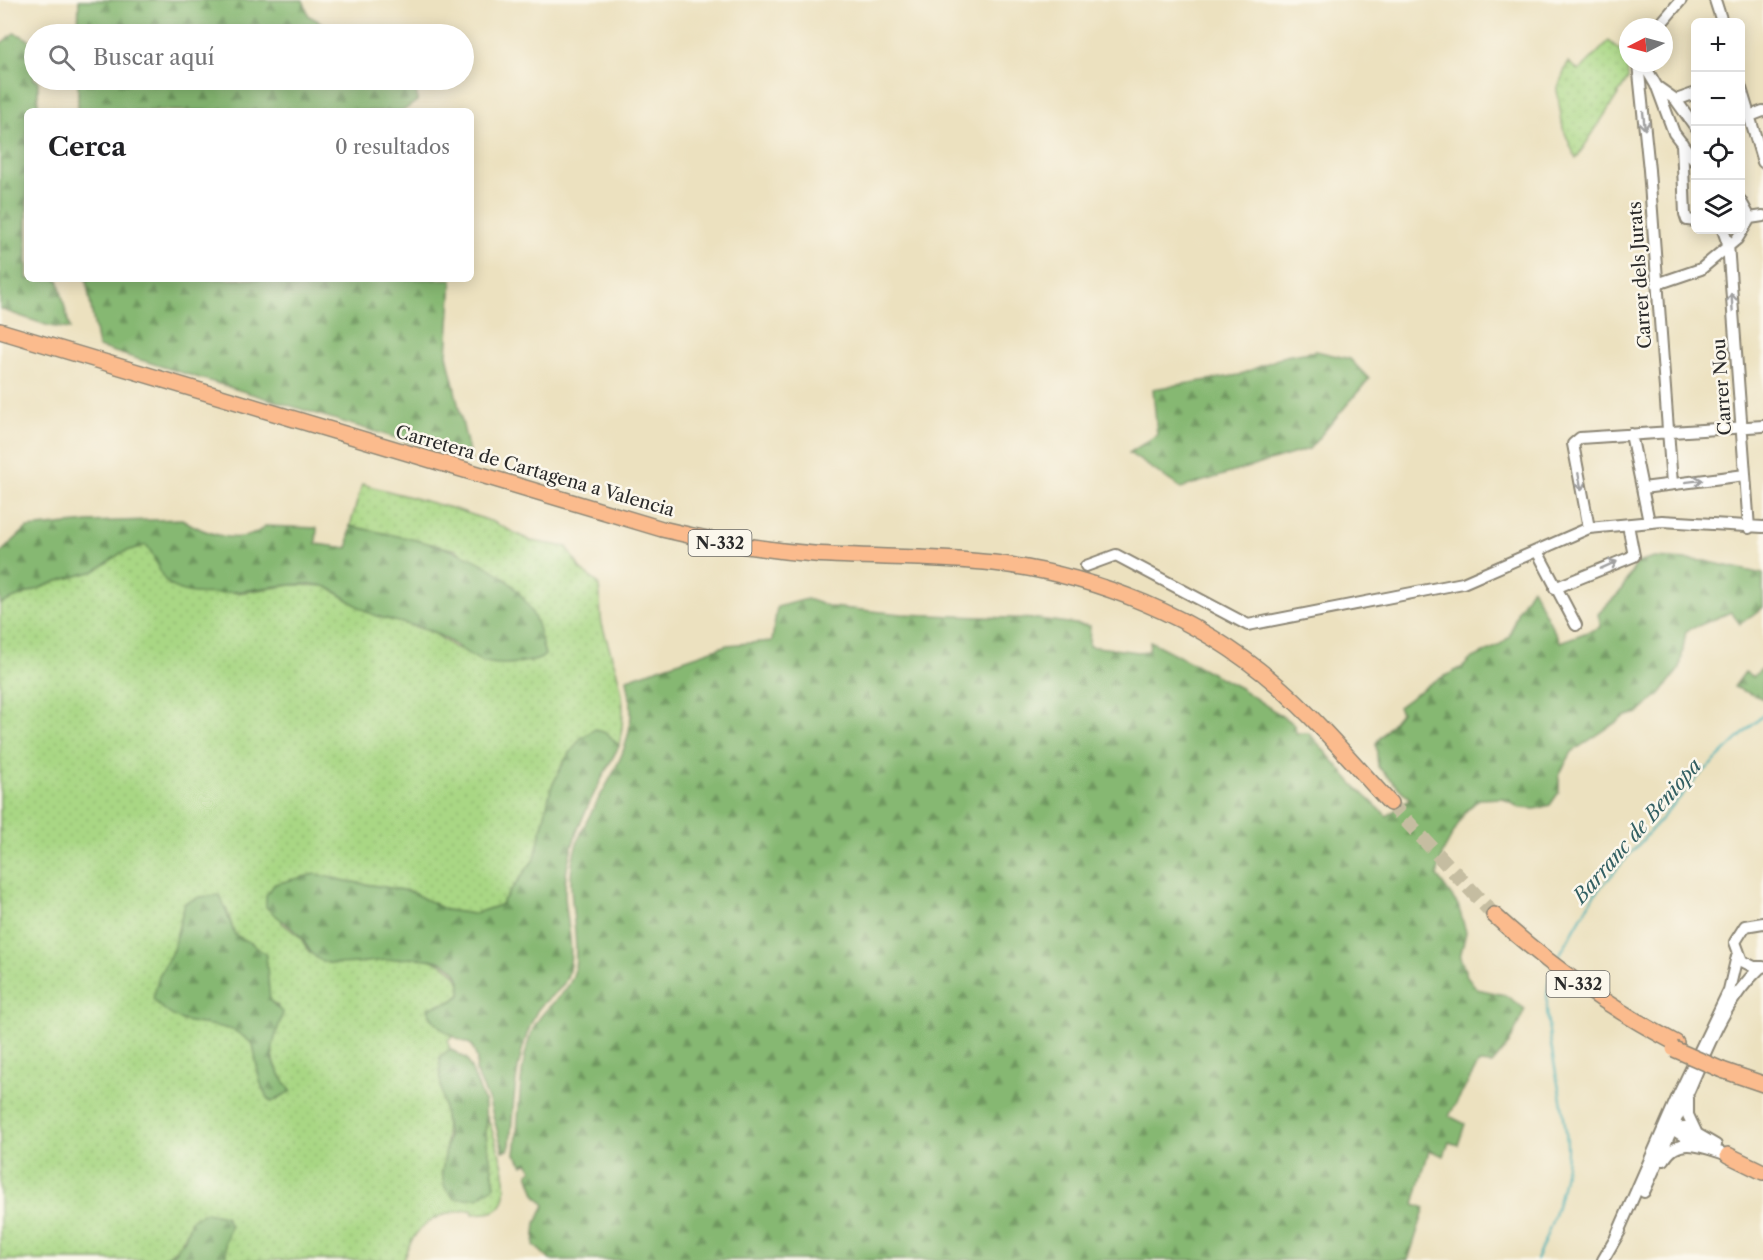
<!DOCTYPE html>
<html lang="es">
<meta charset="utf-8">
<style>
:root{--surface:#fff;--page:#f2f2f2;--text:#202124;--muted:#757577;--line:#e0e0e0}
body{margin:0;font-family:"Libre Caslon Text",serif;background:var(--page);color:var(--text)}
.controls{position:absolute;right:18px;top:18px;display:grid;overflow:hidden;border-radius:9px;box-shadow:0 3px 15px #0003}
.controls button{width:54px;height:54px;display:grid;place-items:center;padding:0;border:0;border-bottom:2px solid var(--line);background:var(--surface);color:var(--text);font:30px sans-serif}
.compass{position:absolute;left:1619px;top:18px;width:54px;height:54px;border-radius:50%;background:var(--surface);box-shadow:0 3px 15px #0003;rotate:264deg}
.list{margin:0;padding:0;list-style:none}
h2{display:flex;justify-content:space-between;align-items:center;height:78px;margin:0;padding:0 24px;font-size:26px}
h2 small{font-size:20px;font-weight:400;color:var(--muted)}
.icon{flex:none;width:33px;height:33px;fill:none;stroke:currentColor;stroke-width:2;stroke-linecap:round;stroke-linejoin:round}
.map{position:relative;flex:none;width:1763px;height:1260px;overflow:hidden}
.search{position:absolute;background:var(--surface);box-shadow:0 3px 15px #0003;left:24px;top:24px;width:450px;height:66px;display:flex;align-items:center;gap:15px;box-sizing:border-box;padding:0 21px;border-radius:33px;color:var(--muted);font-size:22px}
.panel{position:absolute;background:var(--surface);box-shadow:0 3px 15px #0003;left:24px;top:108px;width:450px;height:174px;border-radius:9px}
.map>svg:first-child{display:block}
.grass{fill:url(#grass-dots);stroke:#6a8158;stroke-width:1.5;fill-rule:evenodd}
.forest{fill:url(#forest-firs);stroke:#58724e;stroke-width:1.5}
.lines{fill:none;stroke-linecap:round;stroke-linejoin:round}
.stream{stroke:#3cadb4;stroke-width:2}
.highway-tunnel{stroke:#c5bda1;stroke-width:15;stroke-dasharray:15 8;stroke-linecap:butt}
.minor-casing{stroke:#8c8675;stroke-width:14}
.highway-casing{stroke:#8c8675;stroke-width:18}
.minor{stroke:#fff;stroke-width:10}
.highway{stroke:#fbbb8d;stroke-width:15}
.highway-bridge-casing{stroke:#8c8675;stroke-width:18;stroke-linecap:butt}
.highway-bridge{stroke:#fbbb8d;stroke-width:15}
.oneway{stroke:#a0a0a0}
.labels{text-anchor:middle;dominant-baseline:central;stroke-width:5;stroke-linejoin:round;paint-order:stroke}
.shield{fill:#fbf7ec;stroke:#696865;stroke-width:1.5}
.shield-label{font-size:16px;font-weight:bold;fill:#2b2b2b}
.street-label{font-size:18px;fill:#2b2b2b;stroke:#fbf7ec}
.water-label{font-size:20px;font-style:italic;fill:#325f62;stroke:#fbf7ec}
</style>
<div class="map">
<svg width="1763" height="1260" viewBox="0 0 1763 1260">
<defs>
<pattern id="grass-dots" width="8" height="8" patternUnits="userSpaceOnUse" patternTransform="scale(1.5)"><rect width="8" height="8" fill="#a9d784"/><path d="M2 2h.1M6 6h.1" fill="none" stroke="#92b972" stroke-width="1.8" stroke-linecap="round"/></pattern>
<pattern id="forest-firs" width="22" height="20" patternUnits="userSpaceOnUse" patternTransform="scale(1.5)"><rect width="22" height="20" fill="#86b872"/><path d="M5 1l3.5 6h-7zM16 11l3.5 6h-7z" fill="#6e965e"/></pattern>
</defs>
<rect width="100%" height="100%" fill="#fbf7ec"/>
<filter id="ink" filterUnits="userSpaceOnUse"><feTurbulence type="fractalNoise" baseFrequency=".0167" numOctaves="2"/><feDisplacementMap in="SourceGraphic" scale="12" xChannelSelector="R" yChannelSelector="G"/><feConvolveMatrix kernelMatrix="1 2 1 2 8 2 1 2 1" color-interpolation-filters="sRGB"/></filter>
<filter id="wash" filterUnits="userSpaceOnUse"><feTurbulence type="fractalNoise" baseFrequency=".008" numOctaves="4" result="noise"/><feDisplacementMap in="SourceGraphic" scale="24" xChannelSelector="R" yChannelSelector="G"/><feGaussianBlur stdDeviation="1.35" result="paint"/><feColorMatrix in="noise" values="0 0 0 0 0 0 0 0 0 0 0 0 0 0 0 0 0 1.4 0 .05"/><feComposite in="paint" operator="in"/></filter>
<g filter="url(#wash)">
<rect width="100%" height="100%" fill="#ece1bf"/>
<path class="grass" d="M1609,41L1627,57L1628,79L1576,159L1563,128L1557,90L1568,62L1579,71Z
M362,484L455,509L493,522L531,541L567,547L581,570L598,583C602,596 599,611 602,624C616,674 630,692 619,746L608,735L581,738L565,760L551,788L535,858L500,905L473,914L446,910L409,891L346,881L316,874L275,884L282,923L300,937L309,952L423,958C443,962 462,971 461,995L450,1002L436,1005L430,1017L453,1036L448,1040L450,1049L440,1057C440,1101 452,1128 442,1173L495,1186L486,1137L487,1115C493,1136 516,1188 500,1207C494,1214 482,1213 473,1214L472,1210C435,1212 415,1224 403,1260H227L225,1242L230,1226L192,1219C185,1238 179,1250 161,1260H0V604L58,581L95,571L121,553L146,545C158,558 155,569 169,585L238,593L292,585L326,586L369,613L432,632L455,648L545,655L542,644L457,550L350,526ZM185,903L226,908L235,935L251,943L270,1001L278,1006C274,1049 263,1052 291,1091L272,1102C258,1088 257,1062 254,1044L159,976L173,950Z"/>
<path class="forest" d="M79,0H303L309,16L343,34H78Z
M14,33C42,41 34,55 34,80H38V111H27V279H58L70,329L49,326L0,309V44Z
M78,80H416L417,101L403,111H78Z
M86,279H452L447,355L471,461L98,347Z
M1316,351L1350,359L1369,379L1309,449L1181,488L1129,453L1157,435L1153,389L1239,375L1285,356Z
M182,519C205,534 244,548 265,526L317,528L316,544L348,548L350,526C416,541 510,549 537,624C540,634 542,645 545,655C540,661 532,661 524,662C473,671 472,651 433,632C414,623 391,623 372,614C357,608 344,595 329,588C300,574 223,602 184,591C154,583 162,562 146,545L121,553L95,571L58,581L0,604V553L27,528L88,522Z
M1654,558L1705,561L1763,574V607L1740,624L1731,612L1686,631L1680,668L1660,694L1638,713L1624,717L1572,752L1559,775V792L1550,805L1535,809L1520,808L1503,798L1479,799L1465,812L1443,852L1437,876L1458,905L1466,932L1460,957L1467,976L1477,989L1505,995L1525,1009L1509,1044L1492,1064L1479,1063L1449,1116L1465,1124L1458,1145L1449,1142L1444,1156L1429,1150L1414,1204L1425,1208L1408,1260H550L534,1245L536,1223L545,1205L535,1194L528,1173L532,1170L528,1162L523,1165L515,1154C520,1117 518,1060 534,1027C544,1005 571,995 575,968C580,931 565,892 574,854C586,805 632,763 631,711C631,700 628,689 627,679L727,645L772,641L777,607L807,599L831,607L902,614L1038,619L1090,626L1089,646L1138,652L1149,651L1150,641L1240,688L1295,725L1296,733H1309L1353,784L1387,816L1410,799L1378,767L1376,743L1401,712L1398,707L1431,683L1463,667L1471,659L1498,646L1509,637L1518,610L1532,588L1560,642L1601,627L1598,614L1620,592L1637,563Z
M1763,667V699L1734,687L1745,672L1753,677Z
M595,729L608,734L619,746C595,792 564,842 565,895C566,921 576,952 567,977C562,992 545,998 537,1011C515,1053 514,1098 510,1145L508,1150L503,1151L489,1101L476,1072L477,1059L472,1045C455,1038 432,1027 428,1008L450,1002L461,995C466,929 353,975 322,961C310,956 308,946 301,937C291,926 276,917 266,907V895L275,884L315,874L346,881L409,891L446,910L473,914L500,905L535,858L551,788L565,760L581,738Z
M220,895L235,935L251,943L266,955L270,1001L283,1013C270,1053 265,1056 291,1091L271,1102C258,1088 257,1063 253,1044C246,1039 238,1031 229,1029C195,1020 180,1029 153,999L159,976L173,950L185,903L199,897Z
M450,1049L467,1059L485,1103L486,1137L495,1186L478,1198L455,1199L445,1188L442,1173L448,1137L440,1079V1057Z
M206,1212L225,1216L230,1226L225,1242L227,1260H161L174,1253L185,1239L192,1219Z"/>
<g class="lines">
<path class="stream" d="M1557,959L1594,895L1698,777L1763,715
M1536,1260C1551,1229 1568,1180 1567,1146C1566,1096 1535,1014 1552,970"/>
</g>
</g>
<g filter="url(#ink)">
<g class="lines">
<path class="highway-tunnel" d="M1390,803L1494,915"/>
<defs>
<path id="minor" d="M1715,0L1722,22
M1658,27L1681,0
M1638,63L1649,170L1672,484
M1643,63L1657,87L1674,133L1696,162
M1740,85L1763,162
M1656,86L1676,100L1696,128
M1676,100L1696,93
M1750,116L1763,111
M1682,143L1685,214L1687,220L1696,221
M1740,200L1750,218
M1723,230L1728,244L1749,528
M1657,284L1701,269L1737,239L1750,218L1763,216
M1631,434L1649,522
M1643,488L1745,475
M1589,528L1573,444L1580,438L1763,426
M1537,551L1576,625
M1086,566L1116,555L1248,625L1463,583L1589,528L1662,521L1763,527
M1555,588L1634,556L1628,525
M1763,967H1754L1742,961L1735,942L1745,926L1763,923
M1688,1098V1115L1696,1132
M1672,1120L1677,1132L1696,1144
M1669,1128L1685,1127L1716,1145
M1664,1160C1678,1134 1706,1148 1728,1155
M1644,1192C1660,1157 1675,1122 1691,1086C1709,1044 1726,999 1760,968
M1616,1237L1676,1100L1729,990L1737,956
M1603,1260L1620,1231"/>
<path id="highway" d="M0,331L662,529C712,541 762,550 814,554C874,558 934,556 994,563C1096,575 1199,617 1277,685C1318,721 1353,763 1390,803
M1494,915C1550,966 1609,1008 1676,1043
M1722,1070L1763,1084
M1728,1155L1763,1172"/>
</defs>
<use href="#minor" class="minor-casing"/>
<use href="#highway" class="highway-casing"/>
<use href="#minor" class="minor"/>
<use href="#highway" class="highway"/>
<defs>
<path id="highway-bridge" d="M1674,1049L1722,1070"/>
</defs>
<use href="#highway-bridge" class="highway-bridge-casing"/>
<use href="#highway-bridge" class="highway-bridge"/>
</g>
<defs><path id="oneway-shaft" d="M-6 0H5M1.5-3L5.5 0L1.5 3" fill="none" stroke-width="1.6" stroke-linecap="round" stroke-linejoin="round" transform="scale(1.5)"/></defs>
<g class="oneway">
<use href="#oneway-shaft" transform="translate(1644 121) rotate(84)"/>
<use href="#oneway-shaft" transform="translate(1732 302) rotate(-94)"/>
<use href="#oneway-shaft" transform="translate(1694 481) rotate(-7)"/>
<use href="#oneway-shaft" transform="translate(1580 482) rotate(79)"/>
<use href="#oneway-shaft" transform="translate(1609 565) rotate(-24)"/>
</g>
</g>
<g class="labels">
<g class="shield">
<rect x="688.5" y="530" width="63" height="26" rx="4.5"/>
<rect x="1546.5" y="971" width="63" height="26" rx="4.5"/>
</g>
<g class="shield-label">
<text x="720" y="543">N-332</text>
<text x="1578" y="984">N-332</text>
</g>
<g class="street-label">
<text transform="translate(1640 275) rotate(-94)">Carrer dels Jurats</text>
<text transform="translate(1722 387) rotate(-94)">Carrer Nou</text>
<text transform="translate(535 471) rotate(16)">Carretera de Cartagena a Valencia</text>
</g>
<g class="water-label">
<text transform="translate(1637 831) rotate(-49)">Barranc de Beniopa</text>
</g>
</g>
</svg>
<div class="controls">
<button>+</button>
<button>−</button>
<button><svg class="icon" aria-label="locate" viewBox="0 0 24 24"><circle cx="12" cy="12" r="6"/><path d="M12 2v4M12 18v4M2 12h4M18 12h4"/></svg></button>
<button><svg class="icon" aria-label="layers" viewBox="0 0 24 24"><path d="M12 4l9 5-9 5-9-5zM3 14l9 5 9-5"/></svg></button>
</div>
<svg class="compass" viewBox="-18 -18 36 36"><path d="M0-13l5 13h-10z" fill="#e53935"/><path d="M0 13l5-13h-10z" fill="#757577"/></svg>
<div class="search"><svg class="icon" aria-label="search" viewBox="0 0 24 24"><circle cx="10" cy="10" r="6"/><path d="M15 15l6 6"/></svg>Buscar aquí</div>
<section class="panel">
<h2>Cerca<small>0 resultados</small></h2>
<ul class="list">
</ul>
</section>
</div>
